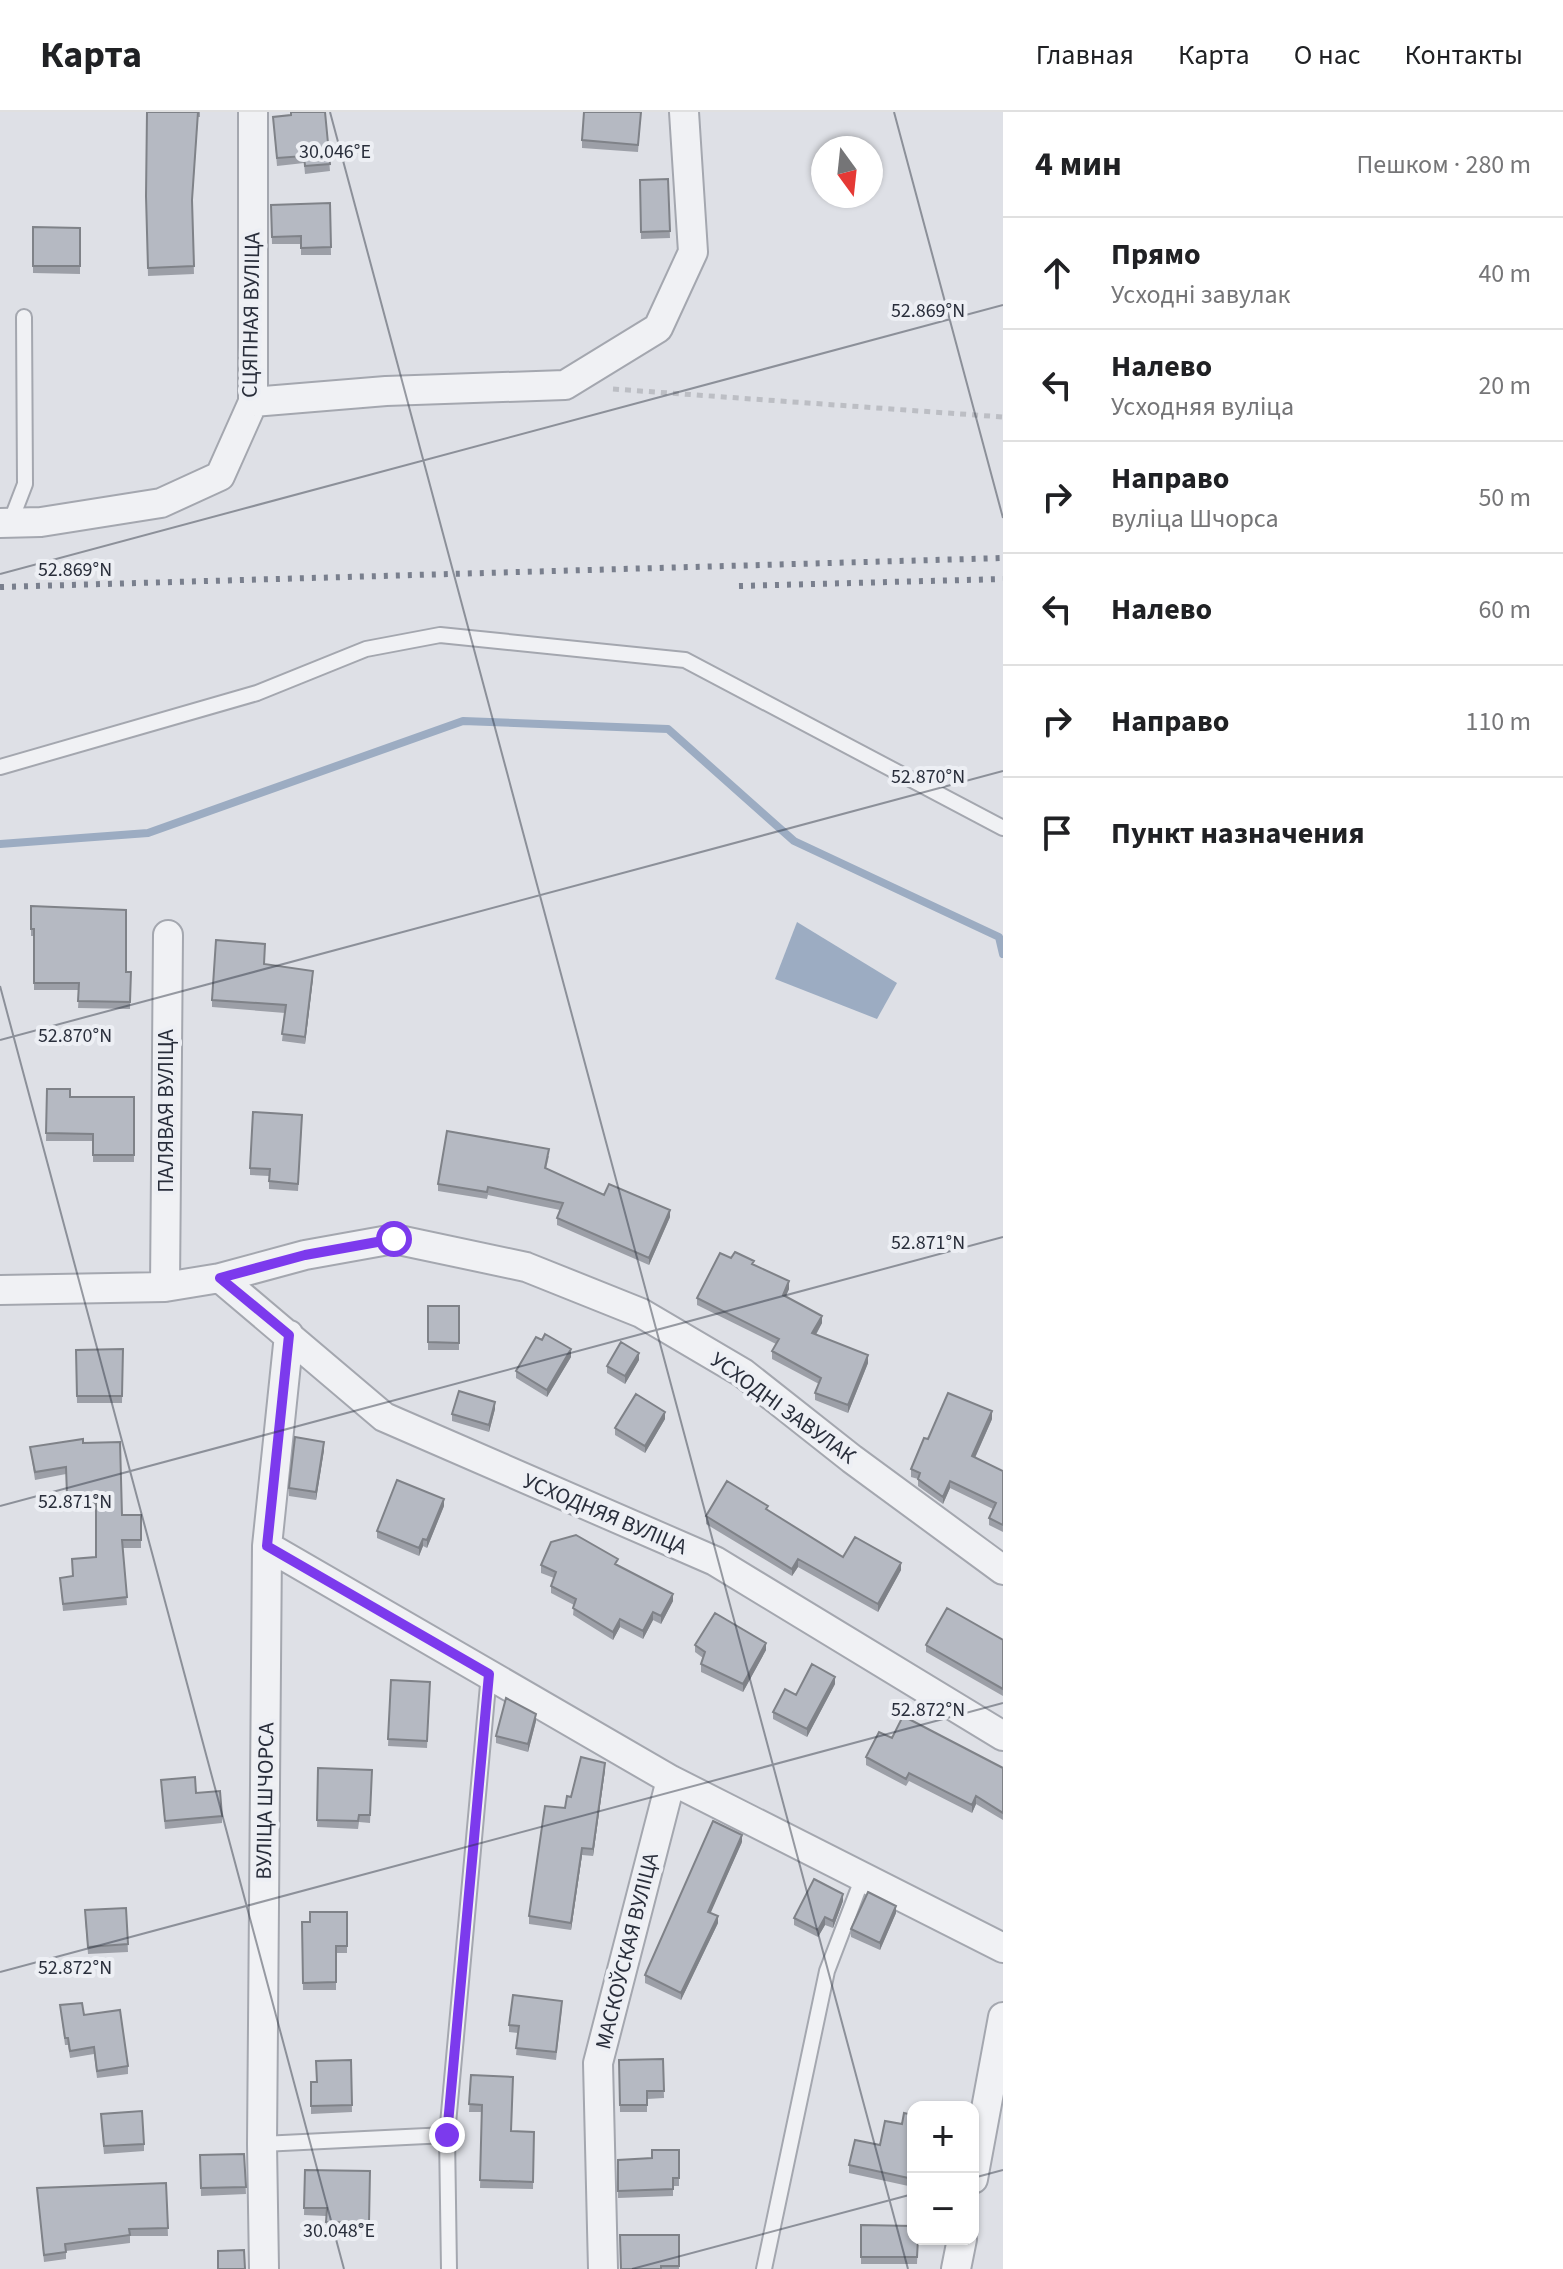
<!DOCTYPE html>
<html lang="ru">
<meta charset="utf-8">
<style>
:root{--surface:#fff;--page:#f6f6f6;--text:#202124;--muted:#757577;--line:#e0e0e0}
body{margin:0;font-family:"Source Sans 3",sans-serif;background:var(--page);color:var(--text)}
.controls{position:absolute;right:24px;bottom:24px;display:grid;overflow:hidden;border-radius:16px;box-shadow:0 2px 6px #0004}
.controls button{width:72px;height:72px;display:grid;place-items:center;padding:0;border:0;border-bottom:2px solid var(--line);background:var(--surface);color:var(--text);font:40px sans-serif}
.compass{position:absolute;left:811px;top:24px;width:72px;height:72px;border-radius:50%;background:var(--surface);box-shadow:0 2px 6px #0004;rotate:165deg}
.stop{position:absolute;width:24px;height:24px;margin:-18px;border:6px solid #7c3aed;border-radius:50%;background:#fff}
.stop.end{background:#7c3aed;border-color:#fff;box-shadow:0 2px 8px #0008}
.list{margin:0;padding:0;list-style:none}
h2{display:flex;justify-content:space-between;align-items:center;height:104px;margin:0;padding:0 32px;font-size:34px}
h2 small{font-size:26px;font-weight:400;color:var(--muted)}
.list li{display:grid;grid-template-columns:52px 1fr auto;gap:24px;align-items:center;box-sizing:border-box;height:112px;padding:0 32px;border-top:2px solid var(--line)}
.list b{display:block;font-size:30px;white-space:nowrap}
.list p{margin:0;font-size:26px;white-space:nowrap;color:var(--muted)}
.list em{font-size:26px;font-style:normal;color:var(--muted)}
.icon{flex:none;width:44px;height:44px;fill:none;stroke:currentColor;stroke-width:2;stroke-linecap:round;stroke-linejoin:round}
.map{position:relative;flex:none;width:1003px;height:2157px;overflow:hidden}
header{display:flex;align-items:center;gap:48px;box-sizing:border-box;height:112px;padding:0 40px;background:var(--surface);border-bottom:2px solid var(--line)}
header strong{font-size:38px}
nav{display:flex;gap:44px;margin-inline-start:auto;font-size:28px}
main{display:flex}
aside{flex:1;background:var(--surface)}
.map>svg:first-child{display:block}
.water{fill:#9cacc2}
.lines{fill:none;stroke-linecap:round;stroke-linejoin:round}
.stream{stroke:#9cacc2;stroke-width:8}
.service-casing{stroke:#a4a7af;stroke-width:18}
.minor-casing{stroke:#a4a7af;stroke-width:32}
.path{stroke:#bcbec4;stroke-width:5;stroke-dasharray:6 6;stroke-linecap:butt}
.service{stroke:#f0f1f4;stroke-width:14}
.minor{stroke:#f0f1f4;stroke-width:28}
.rail{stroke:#797f8d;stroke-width:6;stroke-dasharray:4 8;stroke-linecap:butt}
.wall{fill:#9c9fa7}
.shaded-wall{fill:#7f8288}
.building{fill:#b5b9c2;stroke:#7f8288;stroke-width:2}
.route{stroke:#7c3aed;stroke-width:10}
.ticks{fill:none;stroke:#292e3b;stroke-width:2;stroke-opacity:0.45}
.labels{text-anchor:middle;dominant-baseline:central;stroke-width:8;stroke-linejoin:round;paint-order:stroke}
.street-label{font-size:22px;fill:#292e3b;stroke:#edeff4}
.ticks-label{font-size:20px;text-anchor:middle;fill:#292e3b;stroke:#edeff4;stroke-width:8;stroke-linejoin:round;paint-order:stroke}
</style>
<header>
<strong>Карта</strong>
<nav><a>Главная</a><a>Карта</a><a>О нас</a><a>Контакты</a></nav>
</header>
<main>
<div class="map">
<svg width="1003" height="2157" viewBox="0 0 1003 2157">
<rect width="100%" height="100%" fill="#dee0e6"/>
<path class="water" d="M797,810L897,871L877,907L775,867Z"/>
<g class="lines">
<path class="stream" d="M0,732L148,721L463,609L668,617L794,729L999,825L1003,842"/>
<defs>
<path id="service" d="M10,411L25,372L24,205
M0,655L257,581L366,537L440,523L685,548L1003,716
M262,2032L447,2023
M449,2157L447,2023L489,1562
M764,2157L827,1859L863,1765"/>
<path id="minor" d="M253,290L386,279L565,273L658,216L693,140L684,0
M0,411L41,410L161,391L220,364L253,290V0
M220,1166L384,1305L715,1449L1003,1624
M165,1175L168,823
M0,1178L165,1175L220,1166L305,1143L394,1127L526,1155L641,1201L743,1261L852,1347L1003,1458
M267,1434L671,1668L1003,1836
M973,2067L1003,1905
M264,2157L262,2032L267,1434L289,1223
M603,2157L598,1951L671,1668
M956,2157L962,2127"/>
</defs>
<use href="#service" class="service-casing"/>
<use href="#minor" class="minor-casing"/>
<path class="path" d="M613,277L1003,305"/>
<use href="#service" class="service"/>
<use href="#minor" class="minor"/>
<path class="rail" d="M739,474L1003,467
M0,475L1003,446"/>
</g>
<path class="wall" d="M147,0H200V5H198L192,93L194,162L148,164L146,84Z
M290,0H325L330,59L305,62L304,51L277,54L273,5L290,3Z
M641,0L638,40L582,36V28Z
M668,67L670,126L641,127L640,68Z
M330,91L331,143H301V132H272L271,93Z
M33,115L80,116V162L33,161Z
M31,794L126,860H131L130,897L78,896L79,878H34V824H31Z
M264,852L313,866L305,932L282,929L285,901L212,895V888Z
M47,977L70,985H134V1050H93V1029H46Z
M302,1011L298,1079L269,1077V1064L250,1063V1056Z
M549,1044L546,1057L604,1083L670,1105L649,1153L557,1113V1106L560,1098L488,1083L487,1087L438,1079V1072Z
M731,1146L754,1153L789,1177L786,1184L822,1211L816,1223L868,1251L848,1301L815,1288V1281L819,1272L772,1247V1239L776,1232L697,1193V1186Z
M428,1194H459V1238H428Z
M542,1228L571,1245L547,1285L516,1266V1259Z
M123,1237L122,1291H77L76,1238Z
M639,1248L625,1272L607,1261V1254Z
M495,1297L489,1320L452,1309V1302Z
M665,1307L645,1341L615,1323V1316Z
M992,1307L975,1346L1003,1359V1420L989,1413V1406L993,1397L950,1376L943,1392L918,1374V1367L911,1365V1357L928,1327Z
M83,1331L122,1403H141V1436H123L127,1493L63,1499L60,1466L73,1465L72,1447L96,1445V1398H77V1390H67L66,1362L35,1368L30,1335Z
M324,1338L316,1388L289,1384V1376Z
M444,1394L427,1436L423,1434L419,1444L377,1426V1419Z
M768,1399L843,1445L901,1458L878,1500L798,1455L792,1464L706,1412V1404Z
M541,1453H618L673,1489L661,1512L653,1508L643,1527L620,1515L613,1528L573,1503L574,1493L551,1481V1474L554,1466L541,1461Z
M1003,1528V1584L926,1540V1533Z
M695,1533L766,1538L743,1580L701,1560V1552L703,1546L695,1540Z
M391,1568L430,1570L427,1636L388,1634Z
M835,1572L807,1625L773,1607V1600L796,1583Z
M536,1609L528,1640L496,1631V1624Z
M892,1626L1003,1656V1708L976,1692L972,1701L909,1669L906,1674L866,1653V1645Z
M318,1656L372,1658L370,1711L359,1710L358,1717L317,1715Z
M605,1658L593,1744L582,1743L571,1818L529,1812V1804L565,1696L571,1685Z
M161,1668L196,1681L222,1704V1711L165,1717Z
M742,1730L710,1801L718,1811L681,1888L645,1871V1863Z
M843,1789L833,1816L825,1813L818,1825L794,1813V1806Z
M126,1796L128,1840L88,1842L85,1806Z
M347,1800V1841H336V1878H303L302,1810H310Z
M896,1801L880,1838L851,1825V1817Z
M60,1893L84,1903L128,1954V1962L97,1966L94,1942L70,1946L68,1933H65Z
M562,1896L556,1948L516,1943L518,1921L509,1920V1913Z
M663,1947L664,1986L647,1987V2000H620L619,1948Z
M351,1948L352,2000L311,2002V1970H317Z
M471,1963L511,2019L534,2020L533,2077L480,2076L482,2000H469Z
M913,2003V2075L849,2061V2053L880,2033Z
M101,2009L144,2032V2039L104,2042Z
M679,2038V2074H673V2084L618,2086V2048L652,2046Z
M244,2042L246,2082L201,2084L200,2043Z
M305,2058L370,2059L369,2118L326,2117V2104L304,2103Z
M166,2071L168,2124H130V2131L66,2139V2147L44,2150L37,2076Z
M861,2113L918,2127L917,2152H861Z
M679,2123V2157H621Z"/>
<path class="shaded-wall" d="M313,859V866L305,932V925Z
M670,1098V1105L649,1153V1146Z
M789,1169V1177L783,1190V1183Z
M822,1204V1211L812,1229V1221Z
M571,1237V1245L547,1285V1278Z
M639,1241V1248L625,1272V1264Z
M868,1243V1251L848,1301V1293Z
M495,1290V1297L489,1320V1313Z
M992,1299V1307L972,1352V1344Z
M665,1300V1307L645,1341V1334Z
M324,1330V1338L316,1388V1380Z
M950,1369V1376L943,1392V1385Z
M444,1387V1394L427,1436V1428Z
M423,1427V1434L419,1444V1436Z
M798,1447V1455L792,1464V1457Z
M901,1451V1458L878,1500V1492Z
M673,1482V1489L661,1512V1504Z
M653,1500V1508L643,1527V1519Z
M620,1507V1515L613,1528V1520Z
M766,1531V1538L743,1580V1572Z
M835,1565V1572L807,1625V1617Z
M536,1602V1609L528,1640V1632Z
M605,1651V1658L593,1744V1737Z
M976,1684V1692L972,1701V1693Z
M742,1723V1730L708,1807V1800Z
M582,1736V1743L571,1818V1811Z
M843,1782V1789L833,1816V1809Z
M896,1794V1801L880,1838V1831Z
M718,1804V1811L681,1888V1881Z
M825,1805V1813L818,1825V1818Z"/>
<path class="building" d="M147,0H198L192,88L194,154L148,156L146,84Z
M291,0H325L330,52L305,54L304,44L277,46L273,5L291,3Z
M584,0H641L638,33L582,28Z
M668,67L670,119L641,120L640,68Z
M330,91L331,135L301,136V124L272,125L271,93Z
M33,115L80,116V154H33Z
M31,794L126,798V860H131L130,890L78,889L79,871H34V817H31Z
M216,828L265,832L264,852L313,859L305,925L282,922L286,893L212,888Z
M47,977H70V985H134V1043H93V1022L46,1021Z
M253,1000L302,1003L298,1072L269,1069L270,1057L250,1056Z
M447,1019L549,1037L545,1056L604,1083L609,1072L670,1098L649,1146L557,1106L563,1091L488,1075L487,1080L438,1072Z
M735,1140L754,1149L752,1152L789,1169L783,1183L822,1204L812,1221L868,1243L848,1293L815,1281L821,1266L772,1239L779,1227L697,1186L720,1141L731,1146Z
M428,1194H459V1231L428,1230Z
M545,1222L571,1237L547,1278L516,1259L536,1225L542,1228Z
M621,1230L639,1241L625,1264L607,1254Z
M123,1237L122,1284H77L76,1238Z
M459,1279L495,1290L489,1313L452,1302Z
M948,1281L992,1299L972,1344L1003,1359V1413L989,1406L996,1391L950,1369L943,1385L918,1367L920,1361L911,1357L924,1326L928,1327Z
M636,1282L665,1300L645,1334L615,1316Z
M295,1325L324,1330L316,1380L289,1376Z
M83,1327V1331L120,1330L122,1403H141V1428H122L127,1485L63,1492L60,1466L73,1464L72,1447L96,1445V1391H77V1383H67L66,1355L35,1360L30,1335Z
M397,1368L444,1387L427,1428L423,1427L419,1436L377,1419Z
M727,1369L768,1394L766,1397L843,1445L855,1425L901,1451L878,1492L798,1447L792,1457L706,1404Z
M576,1423L618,1447L615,1452L673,1482L661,1504L653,1500L643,1519L620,1507L613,1520L573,1496L576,1487L551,1474L556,1460L541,1453L551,1430Z
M947,1496L1003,1528V1577L926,1533Z
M715,1501L766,1531L743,1572L701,1552L705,1540L695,1533Z
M812,1552L835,1565L807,1617L773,1600L785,1577L796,1583Z
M391,1568L430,1570L427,1629L388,1627Z
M506,1586L536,1602L528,1632L496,1624Z
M903,1604L1003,1656V1701L976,1684L972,1693L909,1661L906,1667L866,1645L879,1620L892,1626Z
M581,1645L605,1651L593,1737L582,1736L571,1811L529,1804L545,1694L565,1696L567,1684L571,1685Z
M318,1656L372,1658L370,1703H359L358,1709L317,1708Z
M195,1665L196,1681L220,1679L222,1704L165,1709L161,1668Z
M713,1709L742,1723L708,1800L718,1804L681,1881L645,1863Z
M814,1767L843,1782L833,1809L825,1805L818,1818L794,1806Z
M868,1780L896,1794L880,1831L851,1817Z
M126,1796L128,1832L88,1835L85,1798Z
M310,1800H347V1834H336V1870L303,1871L302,1810H310Z
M513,1883L562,1889L556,1940L516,1936L519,1914L509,1913Z
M82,1891L84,1903L120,1898L128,1954L97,1959L94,1935L70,1939L68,1926H65L60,1893Z
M663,1947L664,1979H647V1993H620L619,1948Z
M351,1948L352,1993L311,1994V1970H317L316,1949Z
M471,1963L513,1965L511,2019L534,2020L533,2070L480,2068L482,1993L469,1992Z
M142,1999L144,2032L104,2034L101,2002Z
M904,2001L913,2003V2067L849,2053L855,2028L880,2033L885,2009L902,2012Z
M652,2038H679V2066H673V2077L618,2079V2048L652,2046Z
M244,2042L246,2075L201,2076L200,2043Z
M305,2058L370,2059L369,2111L326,2110L327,2096H304Z
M166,2071L168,2116L129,2117L130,2123L65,2132L66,2140L44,2143L37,2076Z
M861,2113L913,2114V2127H918L917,2145H861Z
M620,2123H679V2154H661V2157H621Z
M244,2138L245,2157H218V2139Z"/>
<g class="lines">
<path class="route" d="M394,1127L305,1143L220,1166L289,1223L267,1434L489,1562L447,2023"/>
</g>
<path class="ticks" d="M330,0L908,2157M894,0L1003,406M0,462L1003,193M0,874L344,2157M0,928L1003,659M0,1394L1003,1125M0,1860L1003,1591M973,2066L1003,2058M632,2157L913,2082"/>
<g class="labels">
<g class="street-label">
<text transform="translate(251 203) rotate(-89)">СЦЯПНАЯ ВУЛІЦА</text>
<text transform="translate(166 999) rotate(-90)">ПАЛЯВАЯ ВУЛІЦА</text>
<text transform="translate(783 1296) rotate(36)">УСХОДНІ ЗАВУЛАК</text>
<text transform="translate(605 1402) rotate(23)">УСХОДНЯЯ ВУЛІЦА</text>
<text transform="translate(265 1689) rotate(-89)">ВУЛІЦА ШЧОРСА</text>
<text transform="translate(627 1839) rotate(-76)">МАСКОЎСКАЯ ВУЛІЦА</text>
</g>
</g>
<g class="ticks-label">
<text x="335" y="46">30.046°E</text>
<text x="928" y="205">52.869°N</text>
<text x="75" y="464">52.869°N</text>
<text x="928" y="671">52.870°N</text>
<text x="75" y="930">52.870°N</text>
<text x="928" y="1137">52.871°N</text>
<text x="75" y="1396">52.871°N</text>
<text x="928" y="1604">52.872°N</text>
<text x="75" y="1862">52.872°N</text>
<text x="339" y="2125">30.048°E</text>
</g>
</svg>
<div class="controls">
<button>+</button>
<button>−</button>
</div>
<svg class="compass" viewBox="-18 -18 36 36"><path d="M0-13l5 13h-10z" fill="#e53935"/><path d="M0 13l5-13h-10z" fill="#757577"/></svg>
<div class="stop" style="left:394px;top:1127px"></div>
<div class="stop end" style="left:447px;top:2023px"></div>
</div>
<aside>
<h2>4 мин<small>Пешком · 280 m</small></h2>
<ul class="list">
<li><svg class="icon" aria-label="ahead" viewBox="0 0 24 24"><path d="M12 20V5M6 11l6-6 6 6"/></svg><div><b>Прямо</b><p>Усходні завулак</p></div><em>40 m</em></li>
<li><svg class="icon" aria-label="left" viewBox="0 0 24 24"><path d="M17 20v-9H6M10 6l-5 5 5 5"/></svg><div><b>Налево</b><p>Усходняя вуліца</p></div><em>20 m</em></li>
<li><svg class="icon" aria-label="right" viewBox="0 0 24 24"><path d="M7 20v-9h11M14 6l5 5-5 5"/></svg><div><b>Направо</b><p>вуліца Шчорса</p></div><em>50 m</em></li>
<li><svg class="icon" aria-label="left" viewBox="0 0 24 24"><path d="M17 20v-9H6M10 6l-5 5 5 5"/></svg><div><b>Налево</b></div><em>60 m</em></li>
<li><svg class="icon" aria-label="right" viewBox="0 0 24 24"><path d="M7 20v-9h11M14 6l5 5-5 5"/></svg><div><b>Направо</b></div><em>110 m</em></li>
<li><svg class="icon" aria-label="arrive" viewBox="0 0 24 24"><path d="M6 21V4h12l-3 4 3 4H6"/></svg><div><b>Пункт назначения</b></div></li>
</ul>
</aside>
</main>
